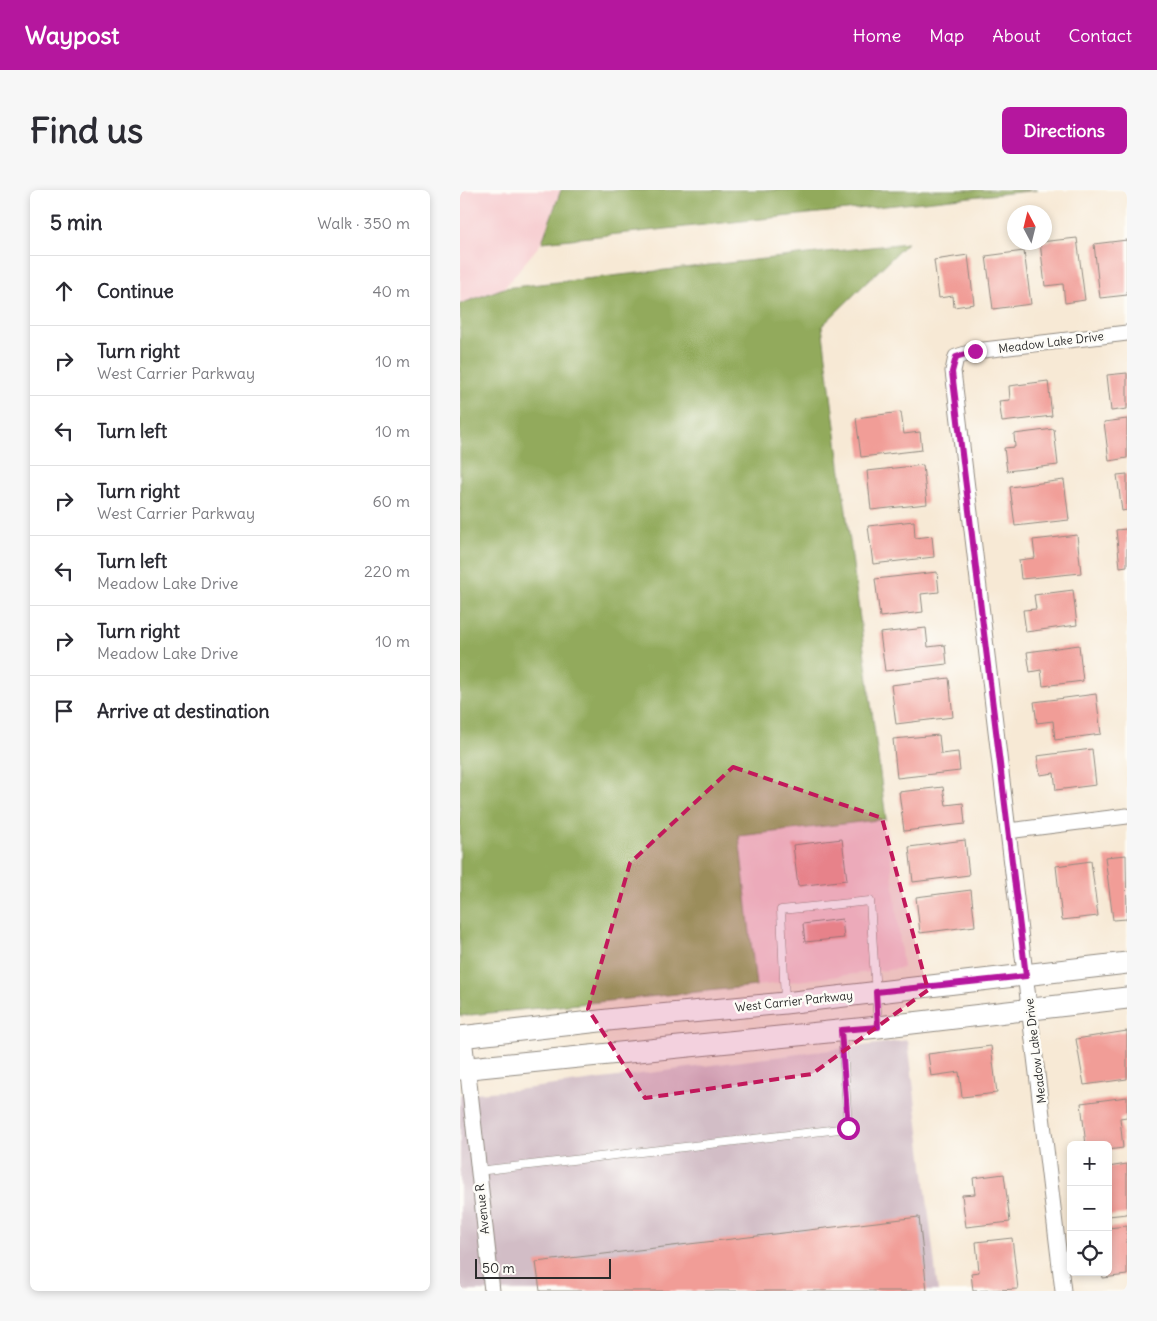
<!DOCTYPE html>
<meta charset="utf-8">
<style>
:root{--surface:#fff;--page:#f7f7f7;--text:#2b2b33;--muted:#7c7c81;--line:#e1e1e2;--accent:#b5179e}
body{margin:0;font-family:Delius,sans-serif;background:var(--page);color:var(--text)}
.controls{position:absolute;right:15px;bottom:15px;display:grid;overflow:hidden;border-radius:8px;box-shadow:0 2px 8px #0003}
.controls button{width:45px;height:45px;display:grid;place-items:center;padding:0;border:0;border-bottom:1px solid var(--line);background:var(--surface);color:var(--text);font:25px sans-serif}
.compass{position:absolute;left:547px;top:15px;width:45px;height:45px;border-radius:50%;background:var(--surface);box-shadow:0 2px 8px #0003;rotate:353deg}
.scale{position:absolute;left:15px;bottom:12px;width:136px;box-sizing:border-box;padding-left:5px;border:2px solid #2b2b2b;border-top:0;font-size:14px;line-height:18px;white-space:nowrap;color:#2b2b2b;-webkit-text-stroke:4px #fdfcf7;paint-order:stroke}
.stop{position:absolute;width:15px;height:15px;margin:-11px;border:4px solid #b5179e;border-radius:50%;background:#fff}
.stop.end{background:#b5179e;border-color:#fff;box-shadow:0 1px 5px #0008}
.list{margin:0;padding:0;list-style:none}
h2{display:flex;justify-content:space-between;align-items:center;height:65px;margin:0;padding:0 20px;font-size:21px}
h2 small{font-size:16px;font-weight:400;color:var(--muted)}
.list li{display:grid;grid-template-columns:32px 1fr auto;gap:15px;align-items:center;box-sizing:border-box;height:70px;padding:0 20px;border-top:1px solid var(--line)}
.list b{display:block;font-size:19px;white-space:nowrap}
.list p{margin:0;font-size:16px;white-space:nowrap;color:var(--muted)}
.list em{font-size:16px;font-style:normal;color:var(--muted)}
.icon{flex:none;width:28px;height:28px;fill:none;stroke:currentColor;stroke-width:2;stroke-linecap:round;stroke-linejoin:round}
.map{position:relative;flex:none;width:667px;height:1101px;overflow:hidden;border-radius:8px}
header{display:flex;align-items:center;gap:30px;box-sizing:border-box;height:70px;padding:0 25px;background:var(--accent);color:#fff}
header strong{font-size:24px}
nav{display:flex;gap:28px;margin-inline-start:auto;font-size:18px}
.intro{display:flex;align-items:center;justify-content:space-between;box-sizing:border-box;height:120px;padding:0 30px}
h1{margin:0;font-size:35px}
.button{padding:12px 22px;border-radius:8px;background:var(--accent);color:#fff;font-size:18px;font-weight:700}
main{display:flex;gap:30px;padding:0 30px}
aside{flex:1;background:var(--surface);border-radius:8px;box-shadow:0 2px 8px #0003}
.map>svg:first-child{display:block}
.built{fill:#f7cfd2}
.industrial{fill:#d2bdc6}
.forest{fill:#92aa5c;stroke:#5e6a44}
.building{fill:#f19d97}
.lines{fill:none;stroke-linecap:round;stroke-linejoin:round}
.service-casing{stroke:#918a80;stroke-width:9}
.minor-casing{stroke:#918a80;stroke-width:17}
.secondary-casing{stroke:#918a80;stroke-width:23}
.service{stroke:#fff;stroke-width:8}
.minor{stroke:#fff;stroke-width:15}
.secondary{stroke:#fff;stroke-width:21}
.route{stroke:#b5179e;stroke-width:6}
.marked{fill:#c2185b;fill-opacity:0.2;stroke:#c2185b;stroke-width:4;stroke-dasharray:10 6;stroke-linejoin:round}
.labels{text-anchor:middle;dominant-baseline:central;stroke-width:5;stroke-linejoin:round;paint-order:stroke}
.street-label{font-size:12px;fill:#2b2b2b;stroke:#fdfcf7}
</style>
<header>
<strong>Waypost</strong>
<nav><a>Home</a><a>Map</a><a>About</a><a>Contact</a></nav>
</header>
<div class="intro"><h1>Find us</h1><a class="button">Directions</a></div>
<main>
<aside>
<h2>5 min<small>Walk · 350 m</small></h2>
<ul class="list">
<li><svg class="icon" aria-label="ahead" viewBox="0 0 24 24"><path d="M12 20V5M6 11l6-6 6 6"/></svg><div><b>Continue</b></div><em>40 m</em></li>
<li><svg class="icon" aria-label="right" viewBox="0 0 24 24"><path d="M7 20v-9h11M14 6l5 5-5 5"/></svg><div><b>Turn right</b><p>West Carrier Parkway</p></div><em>10 m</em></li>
<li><svg class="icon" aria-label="left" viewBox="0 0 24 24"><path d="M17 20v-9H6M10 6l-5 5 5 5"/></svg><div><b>Turn left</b></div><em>10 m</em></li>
<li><svg class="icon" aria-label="right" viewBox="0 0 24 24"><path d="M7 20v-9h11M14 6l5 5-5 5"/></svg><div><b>Turn right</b><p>West Carrier Parkway</p></div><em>60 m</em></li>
<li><svg class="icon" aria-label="left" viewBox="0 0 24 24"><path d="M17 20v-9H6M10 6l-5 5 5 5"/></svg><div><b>Turn left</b><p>Meadow Lake Drive</p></div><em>220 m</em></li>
<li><svg class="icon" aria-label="right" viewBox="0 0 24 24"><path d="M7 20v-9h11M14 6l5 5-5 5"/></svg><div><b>Turn right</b><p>Meadow Lake Drive</p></div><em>10 m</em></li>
<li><svg class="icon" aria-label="arrive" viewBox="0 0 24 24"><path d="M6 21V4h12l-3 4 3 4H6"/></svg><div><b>Arrive at destination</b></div></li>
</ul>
</aside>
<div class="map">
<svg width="667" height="1101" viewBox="0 0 667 1101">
<rect width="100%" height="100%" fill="#fdfcf7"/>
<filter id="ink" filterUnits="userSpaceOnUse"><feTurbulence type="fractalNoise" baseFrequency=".02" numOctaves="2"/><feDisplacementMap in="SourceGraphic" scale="10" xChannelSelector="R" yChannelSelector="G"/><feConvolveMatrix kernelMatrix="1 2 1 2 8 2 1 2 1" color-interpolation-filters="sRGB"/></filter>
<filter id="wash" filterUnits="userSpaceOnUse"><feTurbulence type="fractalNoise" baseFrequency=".0096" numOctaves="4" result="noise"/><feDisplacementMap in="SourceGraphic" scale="20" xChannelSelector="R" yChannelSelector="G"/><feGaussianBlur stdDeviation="1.12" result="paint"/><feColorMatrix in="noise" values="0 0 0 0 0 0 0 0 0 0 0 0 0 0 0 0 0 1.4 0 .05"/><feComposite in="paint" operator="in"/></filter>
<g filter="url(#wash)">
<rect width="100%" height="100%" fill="#f7e9d5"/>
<path class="built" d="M0,0H101L82,52L44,98L0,114Z
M426,629L443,778L296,796L278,646Z"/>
<path class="industrial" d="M448,850L478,1101H0V904L56,900Z"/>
<path class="forest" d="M101,0H578L82,52Z
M447,53L362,136L426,629L279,646L296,796L0,826V114L44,98Z"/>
<g id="blocks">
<path class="building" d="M617,48L625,110L605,113L603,94L585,96L580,52Z
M667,50V105L640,108L634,54Z
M564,61L571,114L533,119L526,66Z
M508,65L514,114L494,117L493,106L479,108L474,70Z
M667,183V219L651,221L647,185Z
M588,191L592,226L542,232L539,211L550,210L549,196Z
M441,222L444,244L460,242L462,260L401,267L396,228Z
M667,229V268L649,271L644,232Z
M594,239L598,275L547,281L544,258L555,257L554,244Z
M463,275L467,314L411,320L407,281Z
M667,284V320L662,321L657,285Z
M604,290L609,330L555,336L550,297Z
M454,331L455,348L472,346L474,367L413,374L408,336Z
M667,339V376L660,377L656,340Z
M617,345L621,383L561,389L559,370L575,368L573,350Z
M477,382L479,402L461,404L463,422L420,427L415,389Z
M613,400L617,435L566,442L563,420L576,419L574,405Z
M466,438L468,457L485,455L487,474L425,481L420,443Z
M619,455L623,491L583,496L581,480L570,482L567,462Z
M489,488L493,527L436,534L431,495Z
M636,504L641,544L595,550L593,531L577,533L574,512Z
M479,545L481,564L498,562L500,581L437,588L433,549Z
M632,559L636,595L596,600L594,583L580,585L577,566Z
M483,597L486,615L503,613L505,634L444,641L439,602Z
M382,649L387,690L338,696L333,655Z
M505,650L509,685L453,692L449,657Z
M666,665L667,729L653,730L645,667Z
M631,671L638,726L602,730L596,676Z
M511,700L515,736L460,743L456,707Z
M382,729L384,748L345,752L343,734Z
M667,841V889L624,895L616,849Z
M531,856L537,903L502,907L499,882L471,886L468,864Z
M667,907V927L660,928L663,958L648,960V955H626L621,913Z
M667,974V1024L648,1026V977Z
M544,984L550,1032L506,1037L502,1005L515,1004L513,988Z
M459,1027L467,1101H80L76,1072Z
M667,1036V1085L643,1088L642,1082H648V1038Z
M552,1048L558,1099L513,1101L511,1083L519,1082L516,1052Z"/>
</g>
</g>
<g filter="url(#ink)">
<use href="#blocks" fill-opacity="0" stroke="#918a80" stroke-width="1"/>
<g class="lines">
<defs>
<path id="service" d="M325,811L321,720L410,711L418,836
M18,981L388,938L382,842"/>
<path id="minor" d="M548,641L667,626
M4,847L32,1101
M603,1101L493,181L496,167L515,161L667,143"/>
<path id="secondary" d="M0,847L157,829L325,813L667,773
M0,879L418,837L667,808"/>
</defs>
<use href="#service" class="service-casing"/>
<use href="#minor" class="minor-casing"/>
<use href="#secondary" class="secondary-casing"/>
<use href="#service" class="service"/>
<use href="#minor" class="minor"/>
<use href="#secondary" class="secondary"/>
</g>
</g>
<g class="lines" filter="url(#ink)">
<path class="route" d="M388,938L381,840L418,837L416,802L566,786L492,182L496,167L515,161"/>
</g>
<path class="marked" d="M273,577L422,628L468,800L352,884L185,908L128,819L170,673Z"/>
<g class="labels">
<g class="street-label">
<text transform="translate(591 152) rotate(-7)">Meadow Lake Drive</text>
<text transform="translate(334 811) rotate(-6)">West Carrier Parkway</text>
<text transform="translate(575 861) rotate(-97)">Meadow Lake Drive</text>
<text transform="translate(22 1019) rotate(-96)">Avenue R</text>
</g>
</g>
</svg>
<div class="controls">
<button>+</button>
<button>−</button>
<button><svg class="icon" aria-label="locate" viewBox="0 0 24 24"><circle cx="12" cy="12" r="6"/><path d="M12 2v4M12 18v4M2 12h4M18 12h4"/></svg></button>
</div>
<svg class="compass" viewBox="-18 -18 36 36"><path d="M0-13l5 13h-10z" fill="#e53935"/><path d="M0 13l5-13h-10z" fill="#7c7c81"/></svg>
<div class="scale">50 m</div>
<div class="stop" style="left:388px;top:938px"></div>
<div class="stop end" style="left:515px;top:161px"></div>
</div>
</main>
